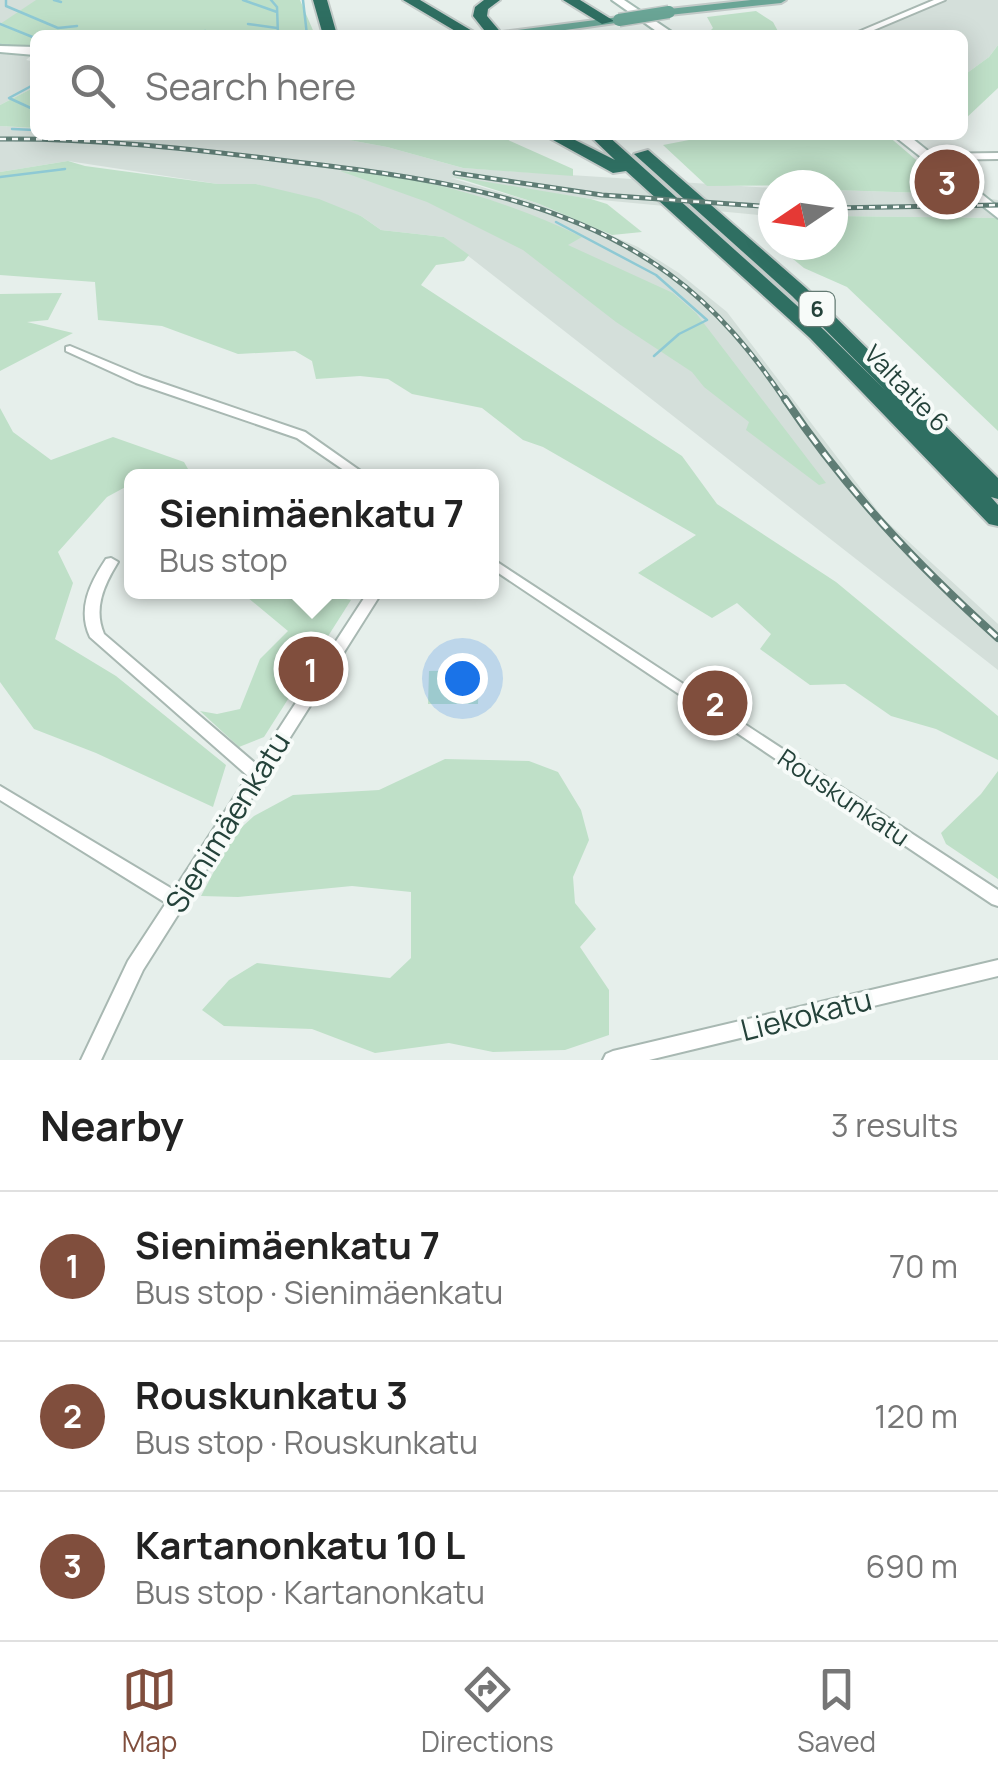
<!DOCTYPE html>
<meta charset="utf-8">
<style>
:root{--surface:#fff;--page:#f2f2f2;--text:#222;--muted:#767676;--line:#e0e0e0;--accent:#804e3d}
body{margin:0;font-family:Manrope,sans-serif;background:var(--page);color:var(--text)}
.compass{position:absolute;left:758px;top:170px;width:90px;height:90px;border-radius:50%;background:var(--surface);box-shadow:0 5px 25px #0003;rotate:257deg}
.you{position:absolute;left:462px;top:678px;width:35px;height:35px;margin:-25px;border:8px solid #fff;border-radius:50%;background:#1a73e8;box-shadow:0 0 0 15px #1a73e833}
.badge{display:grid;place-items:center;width:65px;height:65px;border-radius:50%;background:var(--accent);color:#fff;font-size:32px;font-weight:700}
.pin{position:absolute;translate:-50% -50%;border:5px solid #fff;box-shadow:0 2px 10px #0006}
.popup{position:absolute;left:124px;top:469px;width:375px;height:130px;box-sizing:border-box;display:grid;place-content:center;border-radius:15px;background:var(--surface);filter:drop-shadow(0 2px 8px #0005);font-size:32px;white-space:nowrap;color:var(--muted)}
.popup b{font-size:38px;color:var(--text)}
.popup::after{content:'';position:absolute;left:50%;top:100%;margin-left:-20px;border:20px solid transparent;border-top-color:var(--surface)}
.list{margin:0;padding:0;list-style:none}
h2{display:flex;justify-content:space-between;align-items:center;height:130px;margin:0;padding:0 40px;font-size:42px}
h2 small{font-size:32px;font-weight:400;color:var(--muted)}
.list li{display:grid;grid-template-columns:65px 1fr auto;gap:30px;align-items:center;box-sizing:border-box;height:150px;padding:0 40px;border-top:2px solid var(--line)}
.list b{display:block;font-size:38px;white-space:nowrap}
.list p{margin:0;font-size:32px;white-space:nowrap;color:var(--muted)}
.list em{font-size:32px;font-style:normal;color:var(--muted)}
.icon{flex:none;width:55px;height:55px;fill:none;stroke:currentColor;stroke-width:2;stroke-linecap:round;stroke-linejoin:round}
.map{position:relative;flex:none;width:998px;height:1060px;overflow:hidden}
.search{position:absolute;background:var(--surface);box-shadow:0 5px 25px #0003;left:30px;right:30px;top:30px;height:110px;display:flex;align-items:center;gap:25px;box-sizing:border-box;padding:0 35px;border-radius:15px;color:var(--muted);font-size:38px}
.sheet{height:580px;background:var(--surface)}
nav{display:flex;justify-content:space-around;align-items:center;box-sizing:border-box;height:140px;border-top:2px solid var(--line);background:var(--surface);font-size:28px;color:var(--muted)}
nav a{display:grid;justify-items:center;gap:5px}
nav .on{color:var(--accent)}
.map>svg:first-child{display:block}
.built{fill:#d4dfda}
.green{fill:#bfe0c8}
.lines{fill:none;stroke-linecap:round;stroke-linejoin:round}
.stream{stroke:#8ec9d4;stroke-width:2.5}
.minor-casing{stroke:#a8b8b2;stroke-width:4}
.secondary-casing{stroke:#a4bbb3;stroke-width:4}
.primary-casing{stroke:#c2cac8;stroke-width:4}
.motorway-casing{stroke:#c2cac8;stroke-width:4}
.minor{fill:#fff;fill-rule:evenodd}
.secondary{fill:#fff;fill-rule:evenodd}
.primary{fill:#6aa596;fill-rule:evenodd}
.motorway{fill:#2f6f62;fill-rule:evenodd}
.rail-far1-casing{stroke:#5f7d75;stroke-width:5}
.rail-casing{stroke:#5f7d75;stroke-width:8}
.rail-far1{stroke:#f7fbf9;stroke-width:2.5;stroke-dasharray:6;stroke-linecap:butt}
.rail{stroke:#f7fbf9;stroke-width:4;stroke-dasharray:11;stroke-linecap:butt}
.primary-bridge-casing{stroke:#c2cac8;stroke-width:15;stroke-linecap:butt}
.primary-bridge{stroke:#6aa596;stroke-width:12}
.labels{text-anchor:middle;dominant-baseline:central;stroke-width:8;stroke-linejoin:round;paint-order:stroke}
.shield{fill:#f7fbf9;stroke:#637a73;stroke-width:2.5}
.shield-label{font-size:22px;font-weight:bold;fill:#24423a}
.street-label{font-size:25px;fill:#24423a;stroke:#f7fbf9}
.near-street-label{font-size:30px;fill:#24423a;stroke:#f7fbf9}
</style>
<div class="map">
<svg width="998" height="1060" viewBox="0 0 998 1060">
<rect width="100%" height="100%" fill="#e6efeb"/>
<path class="built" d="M0,0H43L33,54L26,60L35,62V87L0,105Z
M945,0H998V45L989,57L963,76V35H864Z
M0,126L35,128V135H322L387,147L463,168L773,188V215H759L591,199L451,178L537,203L638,247L679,273L727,312L884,519L998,624V670L444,237L381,230L361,216L256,184H218L68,161L0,172Z
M833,190L956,194L998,200V218L833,216Z"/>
<path class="green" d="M36,0H300L315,35H35V48L0,45V24Z
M756,11L773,22L780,35H706L713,28L707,17Z
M998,45V88L963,121V76L989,57Z
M35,87V128L0,126V105Z
M322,135H497L573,169V176L463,168L387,147Z
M715,135H887L956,194L833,190V185L707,186L663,145Z
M68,161L85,166L218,184H256L319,199L361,216L381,230L444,237L469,255L464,261L436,265L421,285L682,456L717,504L836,582L998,716V760L936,729L891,716L845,684L810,685L760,649L771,634L737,603L712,618L638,573L696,535L543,447L523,440L482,408L412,394L388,379L360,376L316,379L312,361L295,351L238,354L162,326L98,320L95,282L0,275V172Z
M340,171C422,175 508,201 582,237L568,245L673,293L696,313L826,483L819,485L746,430L749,422L704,387L692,372L616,322L523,250L427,202Z
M451,176L591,199L607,204L642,232L612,235L537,203Z
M833,216L998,218V431L847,287L804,268L776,245H833Z
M62,293L48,320L27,322L73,333L0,371V294Z
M0,408L13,432L51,460L113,437L184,462L192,476L131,477V484L107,497L58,552L73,583L55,639L116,676L226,765L213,807L96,753L34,729L0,682Z
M241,592H312L351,600L264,737L239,747L200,711L217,714L240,709L260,659L288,631Z
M479,670L478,704H428L429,671Z
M445,759L529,761L558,772L581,810L589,840L573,877L575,903L596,929L580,947L609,990V1035L565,1050L493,1052L449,1043L375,1053L312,1029L224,1026L202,1010L229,980L257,963L390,978L411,958V892L352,886L238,897L201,896L233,835L254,816L293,795L379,790Z
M998,771V879L946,844L941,833L981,794Z"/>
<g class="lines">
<path class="stream" d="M6,0V6L58,28L77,26
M54,0L61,2
M243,0L277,12
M271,0L277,7L278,35
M303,0L307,35
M0,24L35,38
M248,24L277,28
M205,31L217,35
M0,45L20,47
M32,66L35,71
M35,84L9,98L35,110
M12,129L35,130
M0,177L65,169
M556,222L656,275L707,320L679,334L654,356"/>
<defs>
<path id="minor" d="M934,0H945L862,35H851Z
M998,153V159L927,160L922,157L927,154Z
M70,346L144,377L305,432L369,477H354L297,438L136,383L66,351V347Z
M111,558L118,562C104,585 93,608 104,634L256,764L368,592H382L143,970L101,1060H81L128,961L166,903L0,800V786L174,890L248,776L90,637C77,609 90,583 106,559Z
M491,558L998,890V906L992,904L491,568Z
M998,960V976L649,1060H603L606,1054L613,1051Z"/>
<path id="secondary" d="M612,0H624L676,35H662Z
M0,46L35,47V55L0,52Z
M893,135H908L998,207V218Z"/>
<path id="primary" d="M751,0H786L781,3L669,15L664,12L669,9Z
M619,17L623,18V22L529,35H496L502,32Z"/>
<path id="motorway" d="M313,0H327L337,35H323Z
M403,0H420L479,35H462Z
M484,0H500L488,9L487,16L503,35H488L473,16L475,7Z
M563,0H580L614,21L602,24Z
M544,135H565L615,160L589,135H607L824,330L885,390L792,296L634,154L648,150L806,288L998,478V499L991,497L998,505V526L989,524L810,338L626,171L613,173Z"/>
</defs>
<use href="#minor" class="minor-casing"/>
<use href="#secondary" class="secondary-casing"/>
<use href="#primary" class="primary-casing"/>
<use href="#motorway" class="motorway-casing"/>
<use href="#minor" class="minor"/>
<use href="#secondary" class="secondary"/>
<use href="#primary" class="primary"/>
<use href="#motorway" class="motorway"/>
<defs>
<path id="rail-far1" d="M0,139C91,138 182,148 272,159C407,175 557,191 669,274C717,309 753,353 786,402
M455,173L602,195L773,207
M833,208L998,205"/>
<path id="rail" d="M785,399C846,490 917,565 998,638"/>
</defs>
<use href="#rail-far1" class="rail-far1-casing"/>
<use href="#rail" class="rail-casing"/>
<use href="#rail-far1" class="rail-far1"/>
<use href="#rail" class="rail"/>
<defs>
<path id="primary-bridge" d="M619,20L669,12"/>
</defs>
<use href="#primary-bridge" class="primary-bridge-casing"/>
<use href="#primary-bridge" class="primary-bridge"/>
</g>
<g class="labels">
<rect class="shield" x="799.5" y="292" width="35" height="34" rx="8"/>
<g class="shield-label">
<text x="817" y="309">6</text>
</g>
<g class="street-label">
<text transform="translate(907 388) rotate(46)">Valtatie 6</text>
<text transform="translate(844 797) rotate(34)">Rouskunkatu</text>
</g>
<g class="near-street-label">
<text transform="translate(227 822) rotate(-58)">Sienimäenkatu</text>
<text transform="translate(806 1014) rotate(-14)">Liekokatu</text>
</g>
</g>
</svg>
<svg class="compass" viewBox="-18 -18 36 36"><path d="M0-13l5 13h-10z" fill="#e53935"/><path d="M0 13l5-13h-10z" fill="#767676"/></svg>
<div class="you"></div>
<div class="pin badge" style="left:311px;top:669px">1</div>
<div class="popup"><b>Sienimäenkatu 7</b>Bus stop</div>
<div class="pin badge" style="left:715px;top:703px">2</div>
<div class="pin badge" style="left:947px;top:182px">3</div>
<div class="search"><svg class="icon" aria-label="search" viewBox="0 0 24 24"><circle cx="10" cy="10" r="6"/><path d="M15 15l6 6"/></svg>Search here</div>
</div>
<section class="sheet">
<h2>Nearby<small>3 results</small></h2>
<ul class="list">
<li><span class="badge">1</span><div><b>Sienimäenkatu 7</b><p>Bus stop · Sienimäenkatu</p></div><em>70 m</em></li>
<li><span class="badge">2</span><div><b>Rouskunkatu 3</b><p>Bus stop · Rouskunkatu</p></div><em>120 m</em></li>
<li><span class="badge">3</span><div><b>Kartanonkatu 10 L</b><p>Bus stop · Kartanonkatu</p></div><em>690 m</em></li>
</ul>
</section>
<nav>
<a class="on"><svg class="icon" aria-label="map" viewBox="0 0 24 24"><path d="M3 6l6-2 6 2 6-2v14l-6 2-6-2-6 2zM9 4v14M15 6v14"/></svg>Map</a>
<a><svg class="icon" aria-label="directions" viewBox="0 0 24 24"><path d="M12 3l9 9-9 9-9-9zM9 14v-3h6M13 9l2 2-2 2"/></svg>Directions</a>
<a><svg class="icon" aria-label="saved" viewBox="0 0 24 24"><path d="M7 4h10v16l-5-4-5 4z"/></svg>Saved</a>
</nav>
